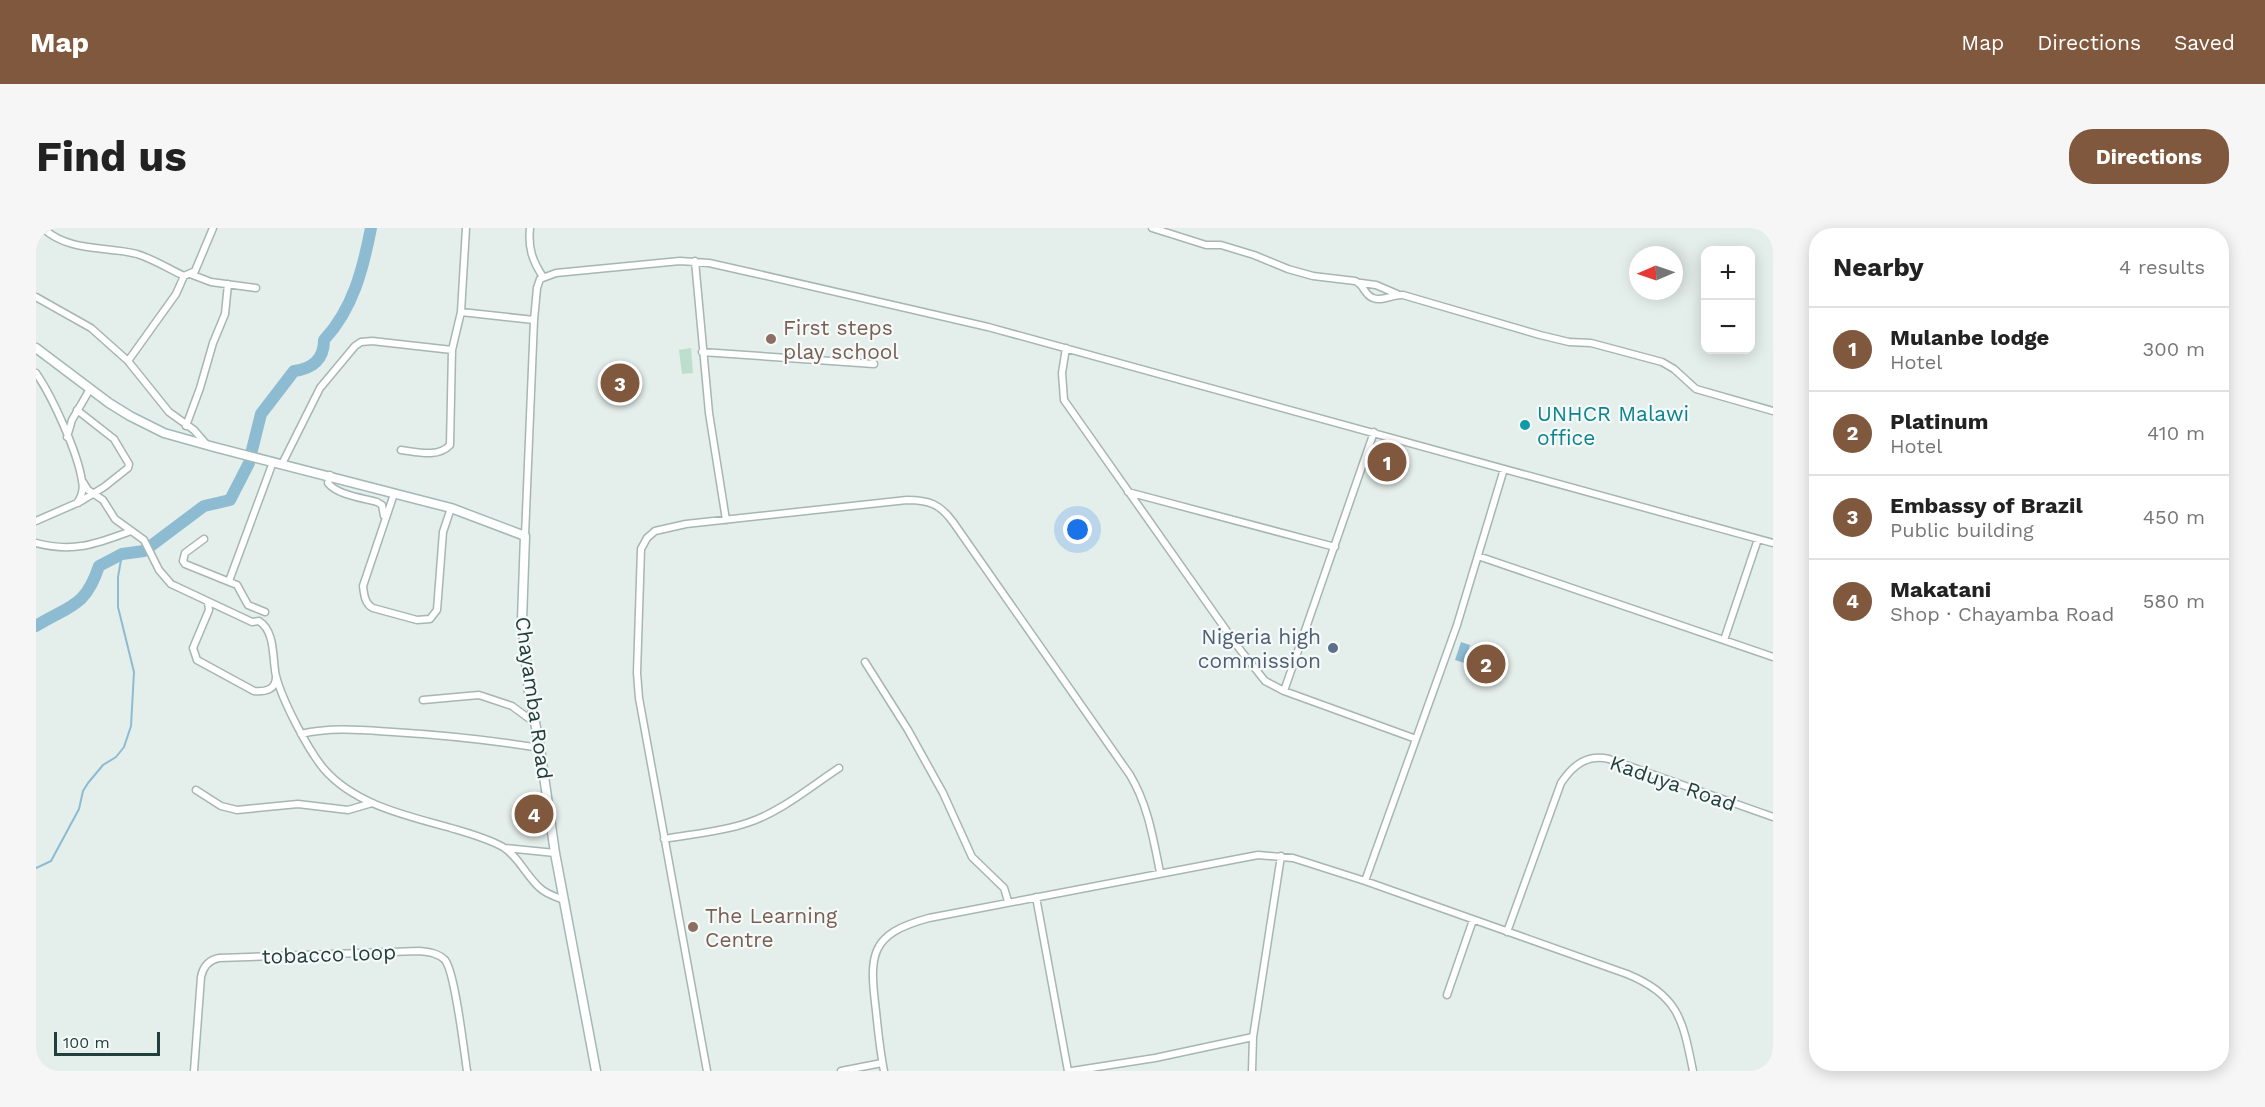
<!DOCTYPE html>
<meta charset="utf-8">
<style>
:root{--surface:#fff;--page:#f6f6f6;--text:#222;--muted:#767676;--line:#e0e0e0;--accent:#7f583d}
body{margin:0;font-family:"Work Sans",sans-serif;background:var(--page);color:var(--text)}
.controls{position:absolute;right:18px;top:18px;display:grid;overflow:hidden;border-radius:12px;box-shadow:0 3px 15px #0003}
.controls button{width:54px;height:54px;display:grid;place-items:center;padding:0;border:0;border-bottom:2px solid var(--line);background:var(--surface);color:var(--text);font:30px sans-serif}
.compass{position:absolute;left:1593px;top:18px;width:54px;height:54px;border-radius:50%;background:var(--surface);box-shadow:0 3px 15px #0003;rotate:268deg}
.scale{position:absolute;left:18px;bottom:15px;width:106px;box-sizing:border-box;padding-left:6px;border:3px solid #233f3c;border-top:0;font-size:16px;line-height:21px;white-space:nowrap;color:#233f3c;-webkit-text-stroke:4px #f5faf8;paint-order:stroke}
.you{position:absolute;left:1042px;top:302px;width:21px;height:21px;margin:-15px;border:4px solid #fff;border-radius:50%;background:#1a73e8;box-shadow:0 0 0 9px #1a73e833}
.badge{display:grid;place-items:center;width:39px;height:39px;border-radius:50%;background:var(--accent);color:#fff;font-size:20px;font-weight:700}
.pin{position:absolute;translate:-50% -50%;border:3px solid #fff;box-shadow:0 2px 6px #0006}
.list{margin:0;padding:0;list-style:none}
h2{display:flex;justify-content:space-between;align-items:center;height:78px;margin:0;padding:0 24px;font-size:26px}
h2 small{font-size:20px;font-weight:400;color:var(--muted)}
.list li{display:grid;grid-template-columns:39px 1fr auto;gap:18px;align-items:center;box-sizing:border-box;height:84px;padding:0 24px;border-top:2px solid var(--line)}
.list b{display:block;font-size:22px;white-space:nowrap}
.list p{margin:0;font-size:20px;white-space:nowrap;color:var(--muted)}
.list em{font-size:20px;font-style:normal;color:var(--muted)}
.map{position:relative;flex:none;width:1737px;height:843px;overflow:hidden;border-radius:24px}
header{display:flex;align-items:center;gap:36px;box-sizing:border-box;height:84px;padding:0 30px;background:var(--accent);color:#fff}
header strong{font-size:28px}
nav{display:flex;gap:33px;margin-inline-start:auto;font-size:21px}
.intro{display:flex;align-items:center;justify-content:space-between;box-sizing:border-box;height:144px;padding:0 36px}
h1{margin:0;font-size:42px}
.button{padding:15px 27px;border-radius:24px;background:var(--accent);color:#fff;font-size:21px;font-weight:700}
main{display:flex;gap:36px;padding:0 36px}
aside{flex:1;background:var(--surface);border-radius:24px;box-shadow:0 3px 15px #0003}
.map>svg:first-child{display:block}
.green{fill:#bddecc}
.water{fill:#8dbcd2}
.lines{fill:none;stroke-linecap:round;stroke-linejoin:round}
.stream{stroke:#8dbcd2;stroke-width:2}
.river{stroke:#8dbcd2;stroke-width:12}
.street-casing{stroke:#a6b6b3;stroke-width:9}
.secondary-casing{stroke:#a2b9b5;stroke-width:11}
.street{stroke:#fff;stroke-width:6}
.secondary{stroke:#fff;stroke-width:8}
.education-dot{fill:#8d6e63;stroke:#f5faf8;stroke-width:2}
.culture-dot{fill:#0f9aa8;stroke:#f5faf8;stroke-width:2}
.service-dot{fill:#5c6f8a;stroke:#f5faf8;stroke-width:2}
.labels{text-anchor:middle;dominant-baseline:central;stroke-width:4.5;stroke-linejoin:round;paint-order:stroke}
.education-label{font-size:21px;fill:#785e54;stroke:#f5faf8;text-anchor:start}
.culture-label{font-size:21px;fill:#0d838f;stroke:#f5faf8;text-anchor:start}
.service-label{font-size:21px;fill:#4e5e75;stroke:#f5faf8;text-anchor:end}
.street-label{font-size:21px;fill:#233f3c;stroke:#f5faf8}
</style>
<header>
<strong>Map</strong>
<nav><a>Map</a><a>Directions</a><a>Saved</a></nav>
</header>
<div class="intro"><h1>Find us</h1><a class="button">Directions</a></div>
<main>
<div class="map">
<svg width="1737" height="843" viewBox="0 0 1737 843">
<rect width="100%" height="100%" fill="#e4eeeb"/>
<path class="green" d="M655,120L657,145L646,146L643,122Z"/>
<path class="water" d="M1425,414L1434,417L1428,435L1419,432Z"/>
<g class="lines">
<path class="stream" d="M0,640L15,633L43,581L47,563L52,555L67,537L80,529L88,519L95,498L98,444L82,379V349L86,326"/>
<path class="river" d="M216,222L225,186L258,143C277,141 288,131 288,112C317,81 327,41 335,0
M0,398C34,377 49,380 63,338L86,326L108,323L168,278L194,272L213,235"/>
<defs>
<path id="street" d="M7,0C32,24 70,18 101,26C117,31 133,41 148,48
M494,0C492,20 496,32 507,49
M1116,0L1170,17H1185L1218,27L1252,41L1277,48L1319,53C1328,56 1328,67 1337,70C1346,74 1357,66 1367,67L1504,107L1533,114L1555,115L1626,134L1638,141L1660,161L1737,183
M659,33L673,185L690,292
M154,46L175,54L220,60
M1325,55L1340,57L1361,66
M0,69L55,100L92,133L133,184L158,202L171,217
M425,84L498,92
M1030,120L1026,145L1028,172L1202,419L1229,453L1248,463L1380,511
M666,124L838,136
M92,133L140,66L148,48L159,43L177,0
M0,145C16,168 42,225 46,253C48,261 46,268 41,275L0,293
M41,182L78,211L93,236L92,240L68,259L42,275
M150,198L164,160L177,115L189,86L192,56
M31,209L36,192L54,161
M365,222C381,224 402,230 414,217L416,122L425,84L430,0
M246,236L284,160L319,118L325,114L336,113L416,122
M294,247L292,255C301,267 327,270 341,274L346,277L348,288
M47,254L52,262L67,272L79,291L108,312L123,342L135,356L216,394L223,393C240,404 236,431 240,448C246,472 272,522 288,541C319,577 372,588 415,600C432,605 451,610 467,619C483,629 490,648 504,660C510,666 520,669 528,672
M1092,264L1299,319
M358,266L327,358C328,367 329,376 337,380L381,392L394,391L401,382L407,304L415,280
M489,308L498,92L501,60L504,51L520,45L644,33L673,35L713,44L952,99L1737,315
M168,311L149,325L147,333L149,336L201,357L212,377L229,384
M0,315C37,325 60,316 95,303
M1442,328L1737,429
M193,353L237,234
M172,375L173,382L157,420L161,432L218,463C229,464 240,462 240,449
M1688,412L1722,311
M829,434L872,502L907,565L936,629L968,660L972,673
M1248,463L1338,204
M387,472L443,467L476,478L499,495
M265,506C295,499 326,502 357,504C406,507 455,512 504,520
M160,562L185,578L201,582L262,576L312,582L336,575
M628,611C656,606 685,604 711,595C745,584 774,559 803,540
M469,620L519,625
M1329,653L1421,397L1468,241
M1000,669L1032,843
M1471,704L1525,555C1537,537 1551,526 1573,531L1737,589
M1411,767L1437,692
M158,843L165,749C167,739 173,732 183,730L383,723C393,724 402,725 409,732C419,744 428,823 431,843
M671,843L603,470L601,445L605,321L611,310L619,303L650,296L871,272C893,272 904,276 917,294L1094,547C1112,577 1117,610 1124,644
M805,843L846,835
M848,843C844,823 842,803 840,783C833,727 833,706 893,690L1222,627L1257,630L1329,653L1591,746C1643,767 1647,793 1657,843
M1036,843L1119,830L1217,809
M1216,843L1217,809L1245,628"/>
<path id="secondary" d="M0,120L73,175L94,188L128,205L178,219L415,280L489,308L486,392L493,464L504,520L519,625L560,843"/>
</defs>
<use href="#street" class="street-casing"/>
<use href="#secondary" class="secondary-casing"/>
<use href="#street" class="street"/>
<use href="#secondary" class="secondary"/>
</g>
<g class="education-dot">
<circle cx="735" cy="111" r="6"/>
<circle cx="657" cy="699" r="6"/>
</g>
<circle class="culture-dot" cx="1489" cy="197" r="6"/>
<circle class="service-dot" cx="1297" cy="420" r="6"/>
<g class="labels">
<g class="education-label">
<text x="747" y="99">First steps<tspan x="747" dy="24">play school</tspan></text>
<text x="669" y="687">The Learning<tspan x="669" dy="24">Centre</tspan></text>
</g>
<g class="culture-label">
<text x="1501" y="185">UNHCR Malawi<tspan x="1501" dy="24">office</tspan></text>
</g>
<g class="service-label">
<text x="1285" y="408">Nigeria high<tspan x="1285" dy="24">commission</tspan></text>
</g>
<g class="street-label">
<text transform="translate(498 470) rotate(82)">Chayamba Road</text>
<text transform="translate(1637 555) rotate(19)">Kaduya Road</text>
<text transform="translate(293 726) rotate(-2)">tobacco loop</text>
</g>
</g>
</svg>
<div class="controls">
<button>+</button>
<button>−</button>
</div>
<svg class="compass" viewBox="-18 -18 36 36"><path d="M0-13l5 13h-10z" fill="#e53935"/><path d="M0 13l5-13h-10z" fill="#767676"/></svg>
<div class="scale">100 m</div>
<div class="you"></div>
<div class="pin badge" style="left:1351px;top:234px">1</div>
<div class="pin badge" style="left:1450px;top:436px">2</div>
<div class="pin badge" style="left:584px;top:155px">3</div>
<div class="pin badge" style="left:498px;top:586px">4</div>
</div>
<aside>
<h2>Nearby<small>4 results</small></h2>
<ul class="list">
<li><span class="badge">1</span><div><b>Mulanbe lodge</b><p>Hotel</p></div><em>300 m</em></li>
<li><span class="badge">2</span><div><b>Platinum</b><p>Hotel</p></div><em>410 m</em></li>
<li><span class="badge">3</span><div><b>Embassy of Brazil</b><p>Public building</p></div><em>450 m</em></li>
<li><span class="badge">4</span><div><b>Makatani</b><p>Shop · Chayamba Road</p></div><em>580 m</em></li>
</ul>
</aside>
</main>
